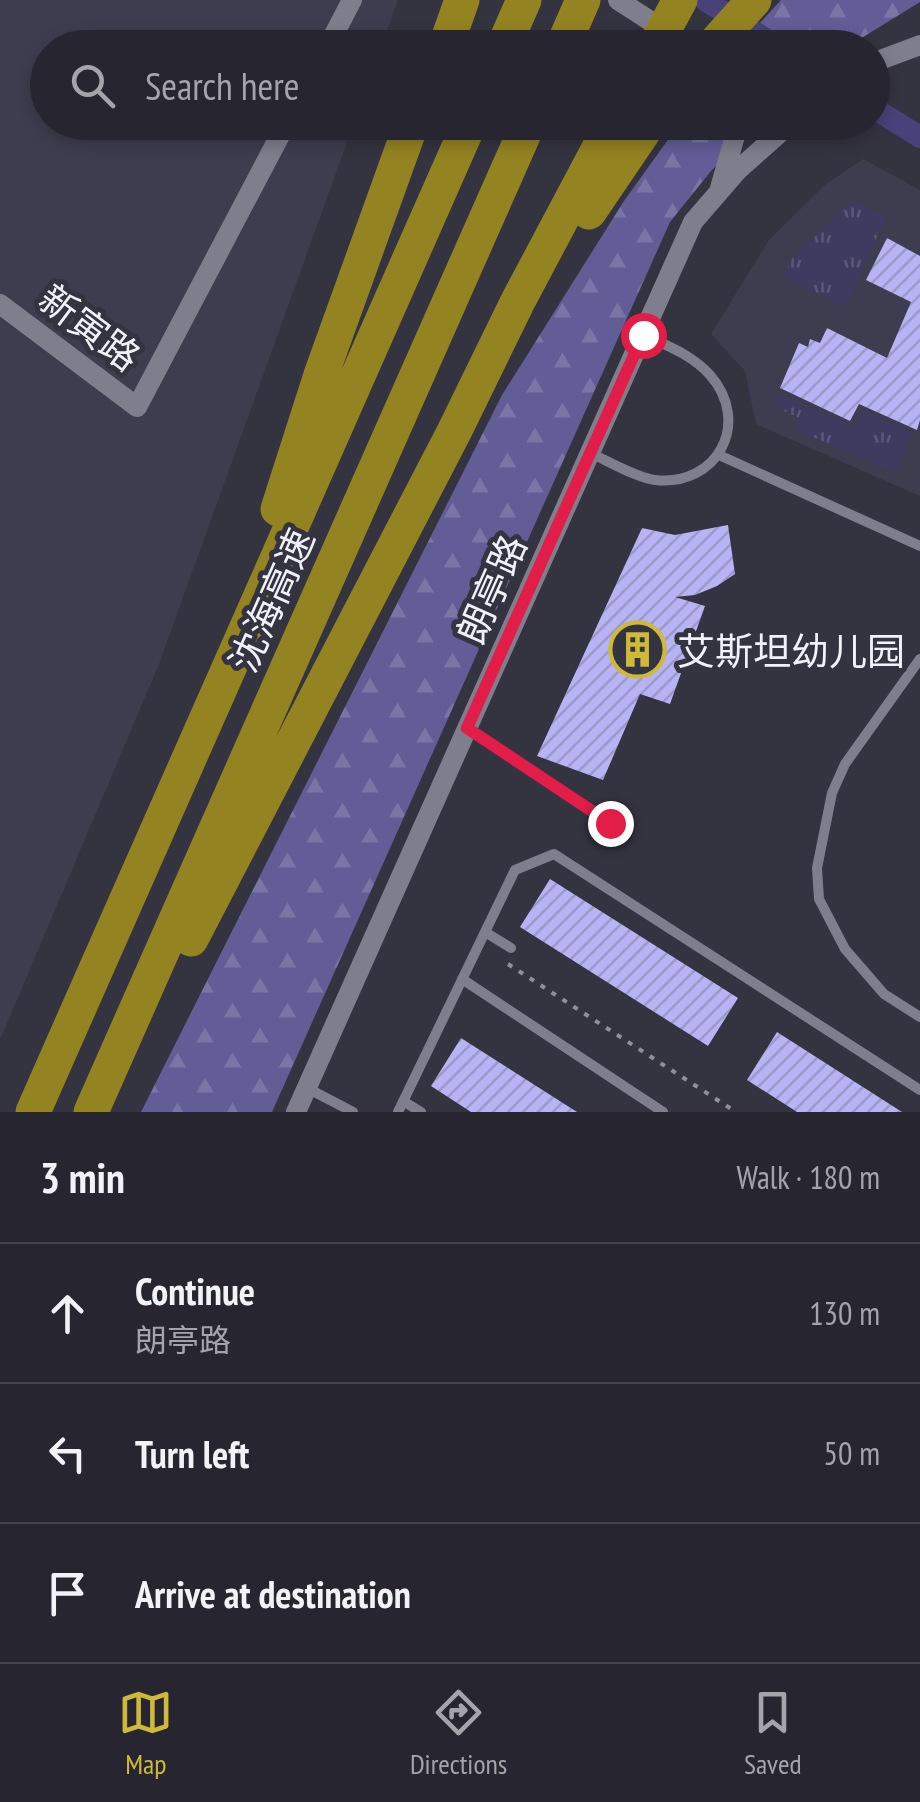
<!DOCTYPE html>
<meta charset="utf-8">
<style>
:root{--surface:#272630;--page:#2f2e38;--text:#f1f3f6;--muted:#a4a5ab;--line:#43434c;--accent:#ceb938}
body{margin:0;font-family:"PT Sans Narrow","Noto Sans SC",sans-serif;background:var(--page);color:var(--text)}
.stop{position:absolute;width:30px;height:30px;margin:-22px;border:8px solid #e11d48;border-radius:50%;background:#fff}
.stop.end{background:#e11d48;border-color:#fff;box-shadow:0 2px 10px #0008}
.list{margin:0;padding:0;list-style:none}
h2{display:flex;justify-content:space-between;align-items:center;height:130px;margin:0;padding:0 40px;font-size:42px}
h2 small{font-size:32px;font-weight:400;color:var(--muted)}
.list li{display:grid;grid-template-columns:65px 1fr auto;gap:30px;align-items:center;box-sizing:border-box;height:140px;padding:0 40px;border-top:2px solid var(--line)}
.list b{display:block;font-size:38px;white-space:nowrap}
.list p{margin:0;font-size:32px;white-space:nowrap;color:var(--muted)}
.list em{font-size:32px;font-style:normal;color:var(--muted)}
.icon{flex:none;width:55px;height:55px;fill:none;stroke:currentColor;stroke-width:2;stroke-linecap:round;stroke-linejoin:round}
.map{position:relative;flex:none;width:920px;height:1112px;overflow:hidden}
.search{position:absolute;background:var(--surface);box-shadow:0 5px 15px #0003;left:30px;right:30px;top:30px;height:110px;display:flex;align-items:center;gap:25px;box-sizing:border-box;padding:0 35px;border-radius:55px;color:var(--muted);font-size:38px}
.sheet{height:550px;background:var(--surface)}
nav{display:flex;justify-content:space-around;align-items:center;box-sizing:border-box;height:140px;border-top:2px solid var(--line);background:var(--surface);font-size:28px;color:var(--muted)}
nav a{display:grid;justify-items:center;gap:5px}
nav .on{color:var(--accent)}
.map>svg:first-child{display:block}
.built{fill:#3e3d4f}
.grass{fill:url(#grass-tufts)}
.forest{fill:url(#forest-firs)}
.lines{fill:none;stroke-linecap:round;stroke-linejoin:round}
.canal{stroke:#49427a;stroke-width:22}
.building{fill:url(#building-hatch)}
.path{stroke:#90909a;stroke-width:4;stroke-dasharray:5 8;stroke-linecap:butt}
.lane{stroke:#7f7e8d;stroke-width:10}
.street{stroke:#7f7e8d;stroke-width:20}
.highway{stroke:#938321;stroke-width:35}
.route{stroke:#e11d48;stroke-width:12}
.labels{text-anchor:middle;dominant-baseline:central;stroke-width:10;stroke-linejoin:round;paint-order:stroke}
.street-label{font-size:38px;fill:#f1f1f9;stroke:#343340}
.poi-label{font-size:38px;fill:#f1f1f9;stroke:#343340;text-anchor:start}
</style>
<div class="map">
<svg width="920" height="1112" viewBox="0 0 920 1112">
<defs>
<pattern id="grass-tufts" width="24" height="20" patternUnits="userSpaceOnUse" patternTransform="scale(2.5)"><rect width="24" height="20" fill="#3e3b60"/><path d="M3 7l-1-3M5 7V3M7 7l1-3M15 17l-1-3M17 17v-4M19 17l1-3" fill="none" stroke="#5a5878"/></pattern>
<pattern id="forest-firs" width="22" height="20" patternUnits="userSpaceOnUse" patternTransform="scale(2.5)"><rect width="22" height="20" fill="#625d97"/><path d="M5 1l3.5 6h-7zM16 11l3.5 6h-7z" fill="#7975a6"/></pattern>
<pattern id="building-hatch" width="6" height="6" patternUnits="userSpaceOnUse" patternTransform="scale(2.5)"><rect width="6" height="6" fill="#b7b3f4"/><path d="M-1 1l2-2M0 6l6-6M5 7l2-2" fill="none" stroke="#9b98ca"/></pattern>
</defs>
<rect width="100%" height="100%" fill="#343340"/>
<path class="built" d="M0,0H398L381,47L48,48V122L354,123L159,664L0,1040Z
M863,159L920,190V496L756,424L745,371L711,334L769,240L826,184Z"/>
<path class="grass" d="M853,200L886,217L845,307L783,276L792,259Z
M780,394L854,426L863,411L913,433L895,473L795,429L799,418L776,407Z"/>
<path class="forest" d="M781,0H920V2L847,47H738Z
M680,123H759L711,171L670,222L272,1112H141L502,395L624,201Z"/>
<g class="lines">
<path class="canal" d="M705,0L779,48
M872,107L920,137"/>
</g>
<path class="building" d="M887,238L920,256V420L917,430L859,404L850,421L780,388L799,343L808,347L810,339L820,343L827,328L887,358L911,302L866,280Z
M728,525L735,574L717,586L695,595L675,597L705,606L670,704L640,694L603,780L537,756L642,528L675,535Z
M550,879L738,998L708,1046L520,927Z
M777,1032L902,1112H797L747,1080Z
M461,1038L577,1112H471L431,1086Z"/>
<g class="lines">
<path class="path" d="M508,964L736,1112"/>
<path class="lane" d="M590,453C608,461 637,478 655,480C717,487 752,423 710,375C692,355 668,346 644,335
M719,455L920,546
M920,659L845,764L832,793L817,868L819,899L845,949L884,994L920,1017
M468,729L609,823
M485,932L511,948
M462,979L663,1112
M307,1088L353,1112
M403,1101L421,1112
M398,1112L515,870L554,854L920,1090"/>
<path class="street" d="M618,0L692,48
M327,48L352,0
M872,63L920,45
M720,188L739,122
M0,304L137,407L287,122
M296,1112L693,222L738,170L792,122"/>
<path class="highway" d="M445,48L462,0
M503,48L524,0
M562,48L583,0
M654,48L680,0
M711,48L754,0
M589,212L650,122
M278,509L321,375L412,122
M191,939L455,430L518,301L613,122
M33,1112L470,122
M91,1112L529,122"/>
</g>
<g class="lines">
<path class="route" d="M610,823L467,728L643,335"/>
</g>
<defs>
<symbol id="building-ring" viewBox="-11 -11 22 22"><circle r="9.5" fill="#343340" stroke="#ceb938" stroke-width="1.5"/><path d="M-4-6H4V6H1V3H-1V6H-4ZM-2.5-4.3h1.7v1.8h-1.7ZM.8-4.3h1.7v1.8H.8ZM-2.5-1h1.7V.8h-1.7ZM.8-1h1.7V.8H.8Z" fill="#ceb938"/></symbol>
</defs>
<g fill-rule="evenodd">
<use href="#building-ring" x="606" y="618" width="63" height="63"/>
</g>
<g class="labels">
<g class="street-label">
<text transform="translate(90 327) rotate(37)">新寅路</text>
<text transform="translate(491 589) rotate(-66)">朗亭路</text>
<text transform="translate(271 600) rotate(-66)">沈海高速</text>
</g>
<g class="poi-label">
<text x="677" y="650">艾斯坦幼儿园</text>
</g>
</g>
</svg>
<div class="stop" style="left:643px;top:335px"></div>
<div class="stop end" style="left:610px;top:823px"></div>
<div class="search"><svg class="icon" aria-label="search" viewBox="0 0 24 24"><circle cx="10" cy="10" r="6"/><path d="M15 15l6 6"/></svg>Search here</div>
</div>
<section class="sheet">
<h2>3 min<small>Walk · 180 m</small></h2>
<ul class="list">
<li><svg class="icon" aria-label="ahead" viewBox="0 0 24 24"><path d="M12 20V5M6 11l6-6 6 6"/></svg><div><b>Continue</b><p>朗亭路</p></div><em>130 m</em></li>
<li><svg class="icon" aria-label="left" viewBox="0 0 24 24"><path d="M17 20v-9H6M10 6l-5 5 5 5"/></svg><div><b>Turn left</b></div><em>50 m</em></li>
<li><svg class="icon" aria-label="arrive" viewBox="0 0 24 24"><path d="M6 21V4h12l-3 4 3 4H6"/></svg><div><b>Arrive at destination</b></div></li>
</ul>
</section>
<nav>
<a class="on"><svg class="icon" aria-label="map" viewBox="0 0 24 24"><path d="M3 6l6-2 6 2 6-2v14l-6 2-6-2-6 2zM9 4v14M15 6v14"/></svg>Map</a>
<a><svg class="icon" aria-label="directions" viewBox="0 0 24 24"><path d="M12 3l9 9-9 9-9-9zM9 14v-3h6M13 9l2 2-2 2"/></svg>Directions</a>
<a><svg class="icon" aria-label="saved" viewBox="0 0 24 24"><path d="M7 4h10v16l-5-4-5 4z"/></svg>Saved</a>
</nav>
